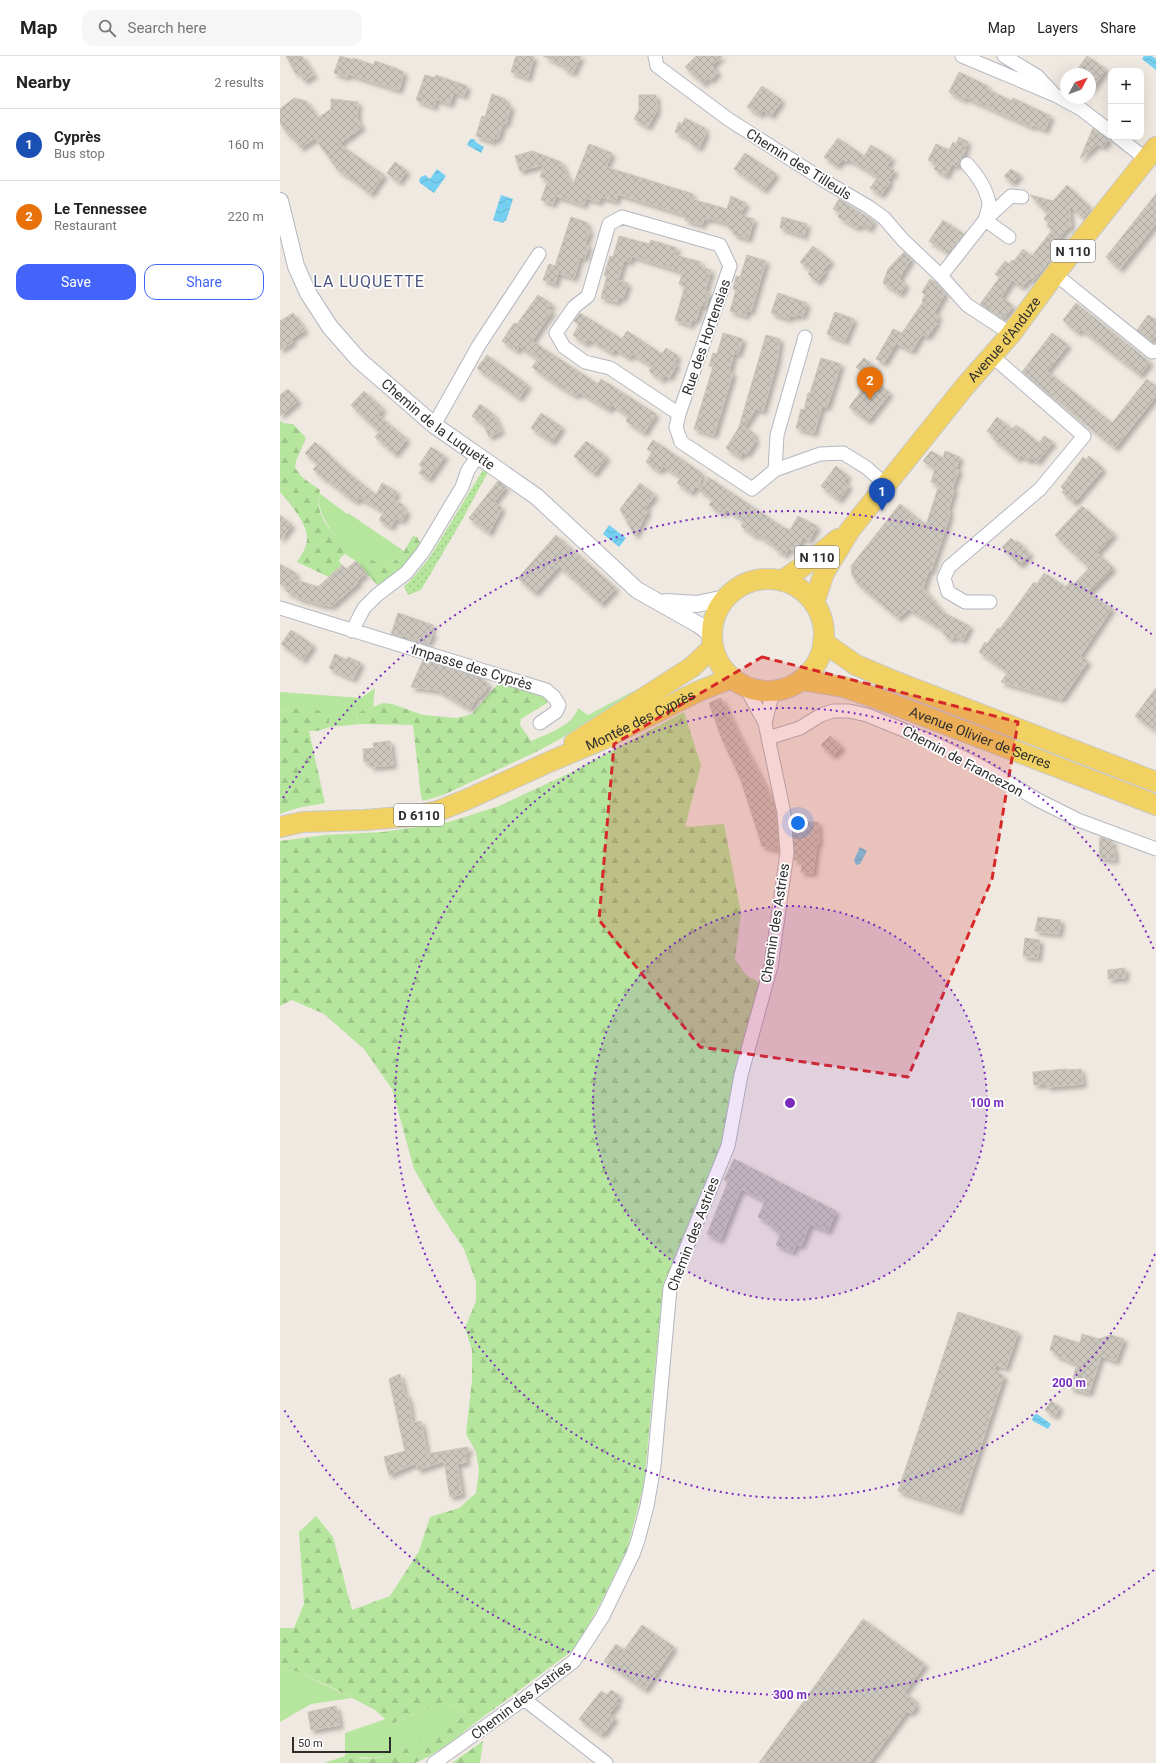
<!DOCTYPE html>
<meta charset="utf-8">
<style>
:root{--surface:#fff;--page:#f6f6f6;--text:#222;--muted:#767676;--line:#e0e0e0;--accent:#4264fb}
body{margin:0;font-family:Roboto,sans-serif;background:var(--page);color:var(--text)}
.controls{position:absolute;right:12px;top:12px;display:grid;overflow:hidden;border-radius:8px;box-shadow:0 4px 16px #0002}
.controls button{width:36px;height:36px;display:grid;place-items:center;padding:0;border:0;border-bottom:1px solid var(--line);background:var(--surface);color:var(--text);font:20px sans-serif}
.compass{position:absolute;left:780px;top:12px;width:36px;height:36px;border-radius:50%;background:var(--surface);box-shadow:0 4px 16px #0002;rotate:49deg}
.scale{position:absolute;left:12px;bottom:10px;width:99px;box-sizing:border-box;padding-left:4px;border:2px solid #2e2e2e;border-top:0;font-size:11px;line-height:14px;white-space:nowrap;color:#2e2e2e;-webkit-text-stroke:3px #fff;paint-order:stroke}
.you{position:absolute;left:518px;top:767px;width:14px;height:14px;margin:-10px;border:3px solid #fff;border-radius:50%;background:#1a73e8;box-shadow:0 0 0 6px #1a73e833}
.badge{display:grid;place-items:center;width:26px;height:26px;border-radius:50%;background:var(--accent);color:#fff;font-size:13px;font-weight:700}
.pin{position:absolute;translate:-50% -33px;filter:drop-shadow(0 1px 2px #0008)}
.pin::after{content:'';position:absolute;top:21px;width:14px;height:12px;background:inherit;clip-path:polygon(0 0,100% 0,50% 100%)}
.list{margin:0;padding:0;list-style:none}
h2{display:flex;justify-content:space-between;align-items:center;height:52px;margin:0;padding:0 16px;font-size:17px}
h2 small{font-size:13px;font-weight:400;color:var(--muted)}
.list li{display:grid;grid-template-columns:26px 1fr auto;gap:12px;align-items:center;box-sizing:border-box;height:72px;padding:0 16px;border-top:1px solid var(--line)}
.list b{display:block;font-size:15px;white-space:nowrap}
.list p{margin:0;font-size:13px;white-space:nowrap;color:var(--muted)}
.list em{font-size:13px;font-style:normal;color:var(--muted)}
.actions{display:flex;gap:8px;padding:12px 16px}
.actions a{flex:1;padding:9px 0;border:1px solid var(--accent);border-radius:12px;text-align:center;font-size:14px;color:var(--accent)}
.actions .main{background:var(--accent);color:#fff}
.icon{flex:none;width:22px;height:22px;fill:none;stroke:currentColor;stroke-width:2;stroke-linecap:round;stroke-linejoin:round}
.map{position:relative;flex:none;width:876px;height:1707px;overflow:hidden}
header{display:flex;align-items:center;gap:24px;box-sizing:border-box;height:56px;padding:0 20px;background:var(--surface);border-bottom:1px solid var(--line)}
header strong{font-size:19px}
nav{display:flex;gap:22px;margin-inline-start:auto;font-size:14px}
.search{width:280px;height:36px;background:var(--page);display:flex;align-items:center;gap:10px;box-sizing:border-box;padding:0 14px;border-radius:12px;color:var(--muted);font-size:15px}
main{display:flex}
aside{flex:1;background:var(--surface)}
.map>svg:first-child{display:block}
.grass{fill:#b6e59e}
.forest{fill:url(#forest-firs)}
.garden{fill:url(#garden-dots)}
.water{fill:url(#water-waves)}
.building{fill:url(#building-cross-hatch);stroke:#cbc5ba;filter:url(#shadow)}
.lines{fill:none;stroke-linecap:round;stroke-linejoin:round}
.minor-casing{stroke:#b4b7c1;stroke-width:15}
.tertiary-casing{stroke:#b4b7c1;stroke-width:18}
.primary-casing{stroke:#c9c9c9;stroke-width:22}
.minor{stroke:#fff;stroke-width:13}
.tertiary{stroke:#fff;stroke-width:16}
.primary{stroke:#f2d163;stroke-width:20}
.marked{fill:#d62828;fill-opacity:0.2;stroke:#d62828;stroke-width:3;stroke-dasharray:8 5;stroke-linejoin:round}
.ring{fill:none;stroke:#7b2cbf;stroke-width:2;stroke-dasharray:2 4}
.labels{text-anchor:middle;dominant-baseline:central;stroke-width:3.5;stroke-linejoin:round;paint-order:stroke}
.shield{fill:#fff;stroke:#6d6d6d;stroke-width:1}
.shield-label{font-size:13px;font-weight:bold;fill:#2e2e2e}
.street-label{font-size:14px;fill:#2e2e2e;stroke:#fff}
.quarter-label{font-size:16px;letter-spacing:1px;fill:#4d5680;stroke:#fff}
.centre{fill:#7b2cbf;stroke:#fff;stroke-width:2}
.ring-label{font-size:12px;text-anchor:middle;font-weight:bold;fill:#7b2cbf;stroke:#fff;stroke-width:3.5;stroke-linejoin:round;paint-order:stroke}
</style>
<header>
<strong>Map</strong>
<div class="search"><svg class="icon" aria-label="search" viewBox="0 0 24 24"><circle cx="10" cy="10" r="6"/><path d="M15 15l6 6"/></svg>Search here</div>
<nav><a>Map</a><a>Layers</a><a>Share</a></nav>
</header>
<main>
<aside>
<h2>Nearby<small>2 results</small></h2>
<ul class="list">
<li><span class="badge" style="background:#1a4fb4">1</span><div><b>Cyprès</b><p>Bus stop</p></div><em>160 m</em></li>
<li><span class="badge" style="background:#e8710a">2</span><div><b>Le Tennessee</b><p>Restaurant</p></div><em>220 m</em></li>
</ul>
<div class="actions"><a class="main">Save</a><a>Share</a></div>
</aside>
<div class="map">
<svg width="876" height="1707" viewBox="0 0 876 1707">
<defs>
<pattern id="forest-firs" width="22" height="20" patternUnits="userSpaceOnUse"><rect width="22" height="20" fill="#b6e59e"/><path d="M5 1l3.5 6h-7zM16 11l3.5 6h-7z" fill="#9dc588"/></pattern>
<pattern id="garden-dots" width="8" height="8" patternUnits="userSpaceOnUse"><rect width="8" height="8" fill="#b6e59e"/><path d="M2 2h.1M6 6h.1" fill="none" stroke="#9dc588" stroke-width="1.8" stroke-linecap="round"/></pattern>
<pattern id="water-waves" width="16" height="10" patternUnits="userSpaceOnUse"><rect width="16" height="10" fill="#75cff0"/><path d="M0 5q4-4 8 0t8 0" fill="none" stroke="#66b2ce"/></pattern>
<pattern id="building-cross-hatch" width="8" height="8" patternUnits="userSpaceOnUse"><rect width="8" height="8" fill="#cbc7bf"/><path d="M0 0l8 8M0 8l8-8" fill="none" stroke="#afaba4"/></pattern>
<filter id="shadow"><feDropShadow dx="3.5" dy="3.5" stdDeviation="2" flood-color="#0004"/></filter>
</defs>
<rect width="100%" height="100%" fill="#efe9e1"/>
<path class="grass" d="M39,437L67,458L68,457L124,495L123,497L107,512C80,499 54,487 42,458C39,451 38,444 39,437Z
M384,619L311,666L258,695L251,685C267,678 294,669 298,652L308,659Z
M95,632L93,651L77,657L76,662L78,667L81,668L50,671V665L7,654L0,655V636L81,642Z
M0,1614L16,1615L72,1642L31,1648L0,1666Z
M161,1647L183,1651L185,1656L181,1662L139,1688L115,1698L94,1702L82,1701L61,1707H44L65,1700V1677L106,1663L111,1668Z"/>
<path class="forest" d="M0,365L3,367L13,368L26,382L16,405L15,412L23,422L40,434C29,473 79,498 107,512L123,497L133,480L137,481L141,488C133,502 114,525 98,530L76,505L65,498L61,501L59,505L62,509L49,521L17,506C21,500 27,491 27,483C28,468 9,446 0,436Z
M223,622L266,641L267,647L241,663L240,669L258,695L163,739L143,745L141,740L133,669L81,668L78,667L76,662L77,657L103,647L112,648L143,659L177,662L192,658Z
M23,652L41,655L49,661L50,671L37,675H29L45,747L17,752L0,758V655Z
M404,656L421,709L405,771L444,768L461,857L455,903L466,919L482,928L445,1081L393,1205L382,1239L364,1428L347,1494L320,1548L296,1592L191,1670L173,1685L148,1701L135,1707H61C72,1699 84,1704 97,1702C129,1696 153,1678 181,1662L185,1656L183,1651L161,1647L111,1668L95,1654L51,1631L16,1615L0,1614V1572H14L24,1548L19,1476L36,1460L53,1481L72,1554L110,1540L139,1495L150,1461L179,1452L196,1437L199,1415L196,1396L186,1378L192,1324V1294L185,1272L196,1245V1226L184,1193L157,1153L134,1113L112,1033L84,993L44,958L12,944L0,950V785L45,779L103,776L169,766L219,750L292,716Z
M203,1685L200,1707H172Z"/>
<path class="garden" d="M203,414L208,416L181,466L141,534L128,539L124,530L129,526L148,504Z"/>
<path class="water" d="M864,0H872L876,3V14L862,3Z
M190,83H194L197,87L204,91L201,97L187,89Z
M157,113L166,120L154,137L140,127L139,124L141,121L145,119L150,123Z
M221,139L233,143L226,165H224L223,167L213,164Z
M329,469L346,482L339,491L323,478Z
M580,791L587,795L580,808L576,809L574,804Z
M757,1358L771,1368L768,1373L753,1365L752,1363L754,1359Z"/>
<path class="building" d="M6,0H22L34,19L24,25L19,16L16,18Z
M60,0L73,4V2L94,9L95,5L118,13V14L124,16L119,34L68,18L67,21L54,17Z
M236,0H254L248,22L231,16Z
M263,0H301L293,17L284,13L285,10Z
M416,0H442L432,10L438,16L431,24L428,22L423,28L405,11Z
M807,0L826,13L810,35V18H794Z
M679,16L708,30L707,33L732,45L733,42L771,60L765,74L753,69L752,71L685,41L684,44L669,36Z
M145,19L155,22L156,19L187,30L184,40L174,36L170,48L156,43L154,51L136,44Z
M482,30L502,44L491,60L483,54L480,59L467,51Z
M212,38L225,43V44L227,45L226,49L231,50L226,68L223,67L218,83L214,82L213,86L196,80L202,60L205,61Z
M359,39H376L377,54L368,71L354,63L359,54Z
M14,42L26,45L38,62L51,53V43L78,46L77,63L82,71L59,88L104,119L91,138L83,132V131L58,114L35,82L21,92L11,80L10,81L0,67V53Z
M405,62L425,72L424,76L426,77L419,92L410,87L411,84L395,76L399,66L402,68Z
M813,72L829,83L823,91L818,88L800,103Z
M679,81L688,86L685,92L686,93L677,110L672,108L666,120L654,113L657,108L648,104L656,88L669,94L673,86L676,88Z
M558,82L584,100L591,89L612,102L607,110L615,115L608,124L610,126L601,139L590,132L598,121L568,103L566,106L563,103L557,110L544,101Z
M309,88L332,97L326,111L413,138L411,143L447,153L451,140L466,147L460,159L474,163L468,183L453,178L454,174L448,172L449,168L429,162L428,164L424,163L422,169L405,164L406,159L338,138L336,145L321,141L319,146L306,142L304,149L276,140L273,148L261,144L268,124L260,121L265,108L240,115L235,100L252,95L281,106L292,131Z
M465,97L496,118L484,134L454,113Z
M115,106L127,115L119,126L107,117Z
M731,113L740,119L732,127L724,120Z
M787,129L811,152L803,162L789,149L791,171L787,172L776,187L779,193L753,225L750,222L742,231L732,224L721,241L733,250L723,263L700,248L720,221L715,218L725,205L729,208L732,204L734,205L743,193L752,200L772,174L767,170L769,167L764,163L768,158L750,139L773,145Z
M876,138V167L840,213L826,201Z
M559,143L594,165L589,173L580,168L577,172L558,161L560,157L553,153Z
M291,161L308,167L306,173L310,174L305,189L309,190L305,202L300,201L294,222L278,217L275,228L263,224L269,208L275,210Z
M502,161L527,168L524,180L500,172Z
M663,164L684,178L668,197L649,185Z
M339,180L369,188L371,184L397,192L395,199L421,206L420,210L431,214L425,235L430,237L426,250L421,249L416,264L412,263L411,269L395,264L405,230L399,228L403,216L352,200L350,206L344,204L338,224L348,227L343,242L339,241L337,246L321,242L327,220L324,219L330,200L333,201Z
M533,190L551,205L543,214L545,216L537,226L528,218L531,215L520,206Z
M624,196L631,203L619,222L626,229L620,238L603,227L608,213Z
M467,199L486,205L471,255L467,254L466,260L450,255L456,234L453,233L456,220L460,221Z
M650,223L656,226L665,237L654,257L659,260L655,266L657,267L647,281L642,278L632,295L616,287L604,307L596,303L613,273L622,277L643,246L642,245L645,239L642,236Z
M498,237L527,247L523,260L517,258L516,261L510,259L509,263L491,257Z
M258,239L272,248L268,253L272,255L252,285L318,328L321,323L376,358L364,377L346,365L349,360L332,349L329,354L299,336L296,340L276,328L252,311L258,303L239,290L237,295L222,285L234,267L237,268Z
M796,247L870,306L860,319L801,273L798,277L783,264Z
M555,256L574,263L565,285L547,278Z
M13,257L25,274L11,283L13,286L0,294V265Z
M300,257L342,283L347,275L382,298L386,292L398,300L394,306L397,308L389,322L385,319L382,324L369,315L372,310L352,298L349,302L335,293L332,297L309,283L306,288L293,279L299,269L294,265Z
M868,259L876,264V280L871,285L857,274Z
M443,277L463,283L458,298L454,297L449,316L453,317L434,379L414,373L433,311L429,310L433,297L437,298Z
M772,277L788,289L767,315L832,367L867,323L876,331V340L835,392L742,316Z
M486,279L500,283L497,305L483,355L476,353L464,371L475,378L473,382L476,384L467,398L463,396L460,401L446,392L459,371Z
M207,299L248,329L239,342L197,312Z
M541,302L561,308L547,351L542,350L534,377L516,372L521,353L524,354L528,337H530Z
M584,302L598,313L591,322L576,311Z
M591,322L610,337L588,365L569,351Z
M8,333L18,345L0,360V339Z
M84,335L103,353L98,359L127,383L115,398L95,381L99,376L71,349Z
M200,348L214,359L221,375L209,381L204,369L192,360Z
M261,357L282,371L272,386L251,372Z
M717,361L732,373L736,369L759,387L764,380L773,386L757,406L752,402L749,405L741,399L738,403L713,383L715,381L707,375Z
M373,384L422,417L419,431H415L411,437L397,427L401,421L383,410L381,414H377L366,406L372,396L367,393Z
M306,385L327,401L314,418L294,400Z
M35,386L66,415L96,439L102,427L117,436L113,443L123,449L122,452L127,455L122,465L116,462L111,471L99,464L104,456L80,442L77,445L70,442L46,423L45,424L33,413L38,409L25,397Z
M151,391L165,400L149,423L139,417L143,412L139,409Z
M651,395L663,402L665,395L680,401L676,413L679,414L672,433L674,434L668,454L670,455L668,465L651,515L649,514L643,532L664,557L690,570L683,584L674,580L672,584L663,578L665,575L629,553L618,562L578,528L572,519L571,510L620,448L646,469L659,429L651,426L655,413L643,405Z
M809,400L823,413L794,447L782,436L784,434L781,431L803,401L806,404Z
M556,410L568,420L564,425L569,430L559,444L541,430Z
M428,421L506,473V472L510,474L518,460L537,470L529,485L523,481L515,496L509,492L505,499L495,493L496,491L476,478L475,480L461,470L464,465L446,453L443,458L429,449L433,443L419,434Z
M218,425L226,431L214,446L222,452L209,477L189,462Z
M360,427L375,439L365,452L368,454L355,480L340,453Z
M802,450L834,478L817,497L833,512L808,537L832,552L800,600L808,605L782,643L721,626L728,616L699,596L705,586L707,588L718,572L720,573L754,526L757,528L764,517L786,531L790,525L794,528L809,512L775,479Z
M0,459L12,469L0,484Z
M276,479L336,532L321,548L279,510L255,537L238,522Z
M731,482L736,487L738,485L750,498L740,509L722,491Z
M76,505L86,517L77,525L78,527L52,550L43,549L19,542L6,535L8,532L0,528V508L17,518L13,523L38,531L62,509L66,513Z
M118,557L153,569L150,576L153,577L149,587L123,579L122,581L111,578Z
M11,574L33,589L23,604L1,588Z
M55,598L67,604L68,601L81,607L73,623L49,612Z
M143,604L204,623V625L209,628L204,637L203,636L200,641L198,640L190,653L157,634L131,631Z
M876,632V675L855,660Z
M441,642L458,678L493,746L496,758L499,794L482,790L461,724L442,683L429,647Z
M550,680L562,691L553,700L541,689Z
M110,685L113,709L91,711L90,706H84L83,693L94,692L93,687Z
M513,766H538L539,787L537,786L533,817L521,816L522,804H514Z
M820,781L833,785L832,793H834L835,804L819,802Z
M758,861L781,864L779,878L755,875Z
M745,882L760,884L758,902L743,900Z
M845,912V922L828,923V914Z
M787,1013V1014L801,1013L803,1028L767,1031V1028L754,1029L753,1016Z
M454,1103L556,1155L548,1175L530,1168L521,1190L516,1188L513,1196L496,1189L501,1177L494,1174L495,1172L487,1168L488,1166L478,1161L485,1145L461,1133L440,1184L427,1178L448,1126L444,1124Z
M678,1256L738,1276L726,1312L716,1309L714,1314L724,1320L679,1455L618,1435Z
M802,1278L819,1283L831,1279L844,1283L836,1305L821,1300L809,1337L790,1332L797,1308L775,1299L776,1296L770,1294L774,1279L800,1287Z
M120,1318L125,1339H127L130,1350L132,1367L141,1365L147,1398L188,1391L189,1396L185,1397L187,1406L177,1408L182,1438L170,1441L164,1405L138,1414L136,1407L109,1419L104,1401L125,1395L109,1323Z
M771,1345L780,1351L775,1360L765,1354Z
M583,1563L645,1608L624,1637L635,1644L634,1647L637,1649L631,1657L627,1655L589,1707H479Z
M362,1569L394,1591L365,1634L324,1605L336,1588L344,1594Z
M331,1634L340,1640L335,1646L338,1647L329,1658L335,1662L324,1677L323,1676L321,1679L299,1663L321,1635L327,1639Z
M56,1650L60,1669L31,1674L28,1656Z"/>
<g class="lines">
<defs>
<path id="minor" d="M375,0L377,10L448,63L548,127L589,151L604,162L623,184L661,220L687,249L731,278
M682,0L775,39L801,53L831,76
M724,0L757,20L772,36
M838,81L866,103
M687,108C698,120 707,133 709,148C709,153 706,159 705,164L729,181
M775,218L872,296L876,295
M661,220L705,164L731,140L742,141
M399,358L450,210L440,189L342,161L329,168L308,240L294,251L276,277L284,291L305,306L330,312L399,358L396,371L401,386L472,433L495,414L540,398L563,397L587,412L606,429
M154,369L199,289L259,198
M495,414L497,379L525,281
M710,546H685L668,536L664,522L669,511L760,433L804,380L712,300
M0,552L266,634L274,641L279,649L276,656L260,667
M72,575L84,552L97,539L126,517L143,496L182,431L188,414L198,400
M485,667L493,635
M488,682L520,672L541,659L553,655H569L587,659L648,684L698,709L758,744L798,764L876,793
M244,1643L326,1707
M154,1707L244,1643L294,1605L323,1560L353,1498L358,1484L367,1450L374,1410L390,1232L448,1090L461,1019L491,910L507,797L504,757L485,667L465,630"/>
<g id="tertiary">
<path id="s1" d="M0,145L16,210L28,237L50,271L79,304L154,369L257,441L357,534L419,569L432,579"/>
<path d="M386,546L417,548L445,542"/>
</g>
<g id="primary">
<circle cx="488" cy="579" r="56"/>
<path d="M502,525L533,503L558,483"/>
<path id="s2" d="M534,547L544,517L570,474L686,329L731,278L775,218L876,91"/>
<path d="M543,586L576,609L609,623L876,726"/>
<path id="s3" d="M521,624L564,631L610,647L876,749"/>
<path d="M294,687L412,611L433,591"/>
<path id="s4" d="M0,771L23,766L85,764L132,760L158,755L188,743L269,706L321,684L419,635L452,622"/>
</g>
</defs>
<use href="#minor" class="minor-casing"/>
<use href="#tertiary" class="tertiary-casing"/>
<use href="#primary" class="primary-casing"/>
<use href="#minor" class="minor"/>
<use href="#tertiary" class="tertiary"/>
<use href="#primary" class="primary"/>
</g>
<path class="marked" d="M482,601L738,666L712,823L628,1021L420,991L319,864L334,688Z"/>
<circle cx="510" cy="1047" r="197" fill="#7b2cbf" fill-opacity=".12"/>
<g class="ring">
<circle cx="510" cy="1047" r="197"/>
<path d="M875 1198A395 395 0 1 1 875 896"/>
<path d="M874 1514A592 592 0 0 1 3 1352M3 742A592 592 0 0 1 874 580"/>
</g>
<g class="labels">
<g class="shield">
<rect x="771" y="184" width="44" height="22" rx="3"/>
<rect x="515" y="490" width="44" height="22" rx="3"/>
<rect x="114" y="748" width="50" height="22" rx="3"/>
</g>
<g class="shield-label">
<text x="793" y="195">N 110</text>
<text x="537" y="501">N 110</text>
<text x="139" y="759">D 6110</text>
</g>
<g class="street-label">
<text transform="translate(519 108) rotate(32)">Chemin des Tilleuls</text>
<text transform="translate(426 281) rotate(-71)">Rue des Hortensias</text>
<text stroke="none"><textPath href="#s2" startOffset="327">Avenue d'Anduze</textPath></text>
<text stroke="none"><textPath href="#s1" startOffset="283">Chemin de la Luquette</textPath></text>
<text transform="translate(192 611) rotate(17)">Impasse des Cyprès</text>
<text stroke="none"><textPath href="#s4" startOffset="381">Montée des Cyprès</textPath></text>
<text stroke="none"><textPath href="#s3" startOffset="189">Avenue Olivier de Serres</textPath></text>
<text transform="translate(683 705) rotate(28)">Chemin de Francezon</text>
<text transform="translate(495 867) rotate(-81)">Chemin des Astries</text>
<text transform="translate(413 1178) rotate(-69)">Chemin des Astries</text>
<text transform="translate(241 1644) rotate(-37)">Chemin des Astries</text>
</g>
<g class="quarter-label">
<text x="89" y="225">LA LUQUETTE</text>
</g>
</g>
<circle cx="510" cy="1047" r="6" class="centre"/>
<g class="ring-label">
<text x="707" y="1051">100 m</text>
<text x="789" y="1331">200 m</text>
<text x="510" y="1643">300 m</text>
</g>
</svg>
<div class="controls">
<button>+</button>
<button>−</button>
</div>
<svg class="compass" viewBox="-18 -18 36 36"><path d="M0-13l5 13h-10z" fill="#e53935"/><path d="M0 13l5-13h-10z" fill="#767676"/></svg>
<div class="scale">50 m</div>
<div class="you"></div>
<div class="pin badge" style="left:602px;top:455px;background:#1a4fb4">1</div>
<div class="pin badge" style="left:590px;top:344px;background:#e8710a">2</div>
</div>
</main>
